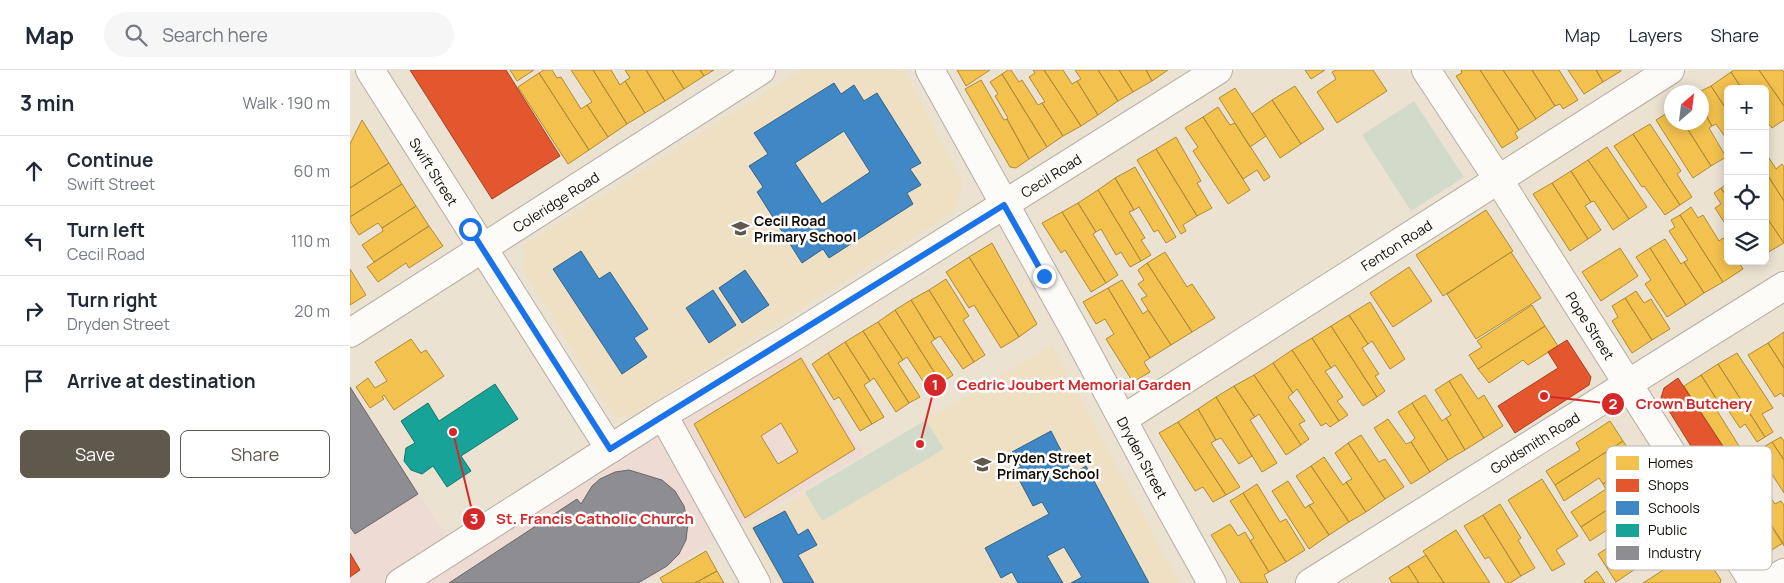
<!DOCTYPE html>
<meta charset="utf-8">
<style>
:root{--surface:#fff;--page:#f6f6f7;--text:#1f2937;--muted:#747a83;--line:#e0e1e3;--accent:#5f584c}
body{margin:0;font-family:Manrope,sans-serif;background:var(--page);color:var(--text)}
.controls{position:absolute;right:15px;top:15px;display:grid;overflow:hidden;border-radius:8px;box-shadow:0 2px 12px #0003}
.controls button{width:45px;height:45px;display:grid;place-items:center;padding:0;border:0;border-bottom:1px solid var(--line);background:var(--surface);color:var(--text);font:25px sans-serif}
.compass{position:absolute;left:1314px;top:15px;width:45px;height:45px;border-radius:50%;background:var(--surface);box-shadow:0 2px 12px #0003;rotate:28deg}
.stop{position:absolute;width:15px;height:15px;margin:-11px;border:4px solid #1a73e8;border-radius:50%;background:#fff}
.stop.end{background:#1a73e8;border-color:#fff;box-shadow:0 1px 5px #0008}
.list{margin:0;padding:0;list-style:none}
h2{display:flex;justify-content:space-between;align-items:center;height:65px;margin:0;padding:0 20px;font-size:21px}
h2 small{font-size:16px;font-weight:400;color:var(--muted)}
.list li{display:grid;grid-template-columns:32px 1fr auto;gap:15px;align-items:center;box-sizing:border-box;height:70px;padding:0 20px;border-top:1px solid var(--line)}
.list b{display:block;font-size:19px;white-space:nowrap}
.list p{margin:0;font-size:16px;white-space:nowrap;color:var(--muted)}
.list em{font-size:16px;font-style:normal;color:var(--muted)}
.actions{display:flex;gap:10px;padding:15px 20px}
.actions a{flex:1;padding:11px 0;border:1px solid var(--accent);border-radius:8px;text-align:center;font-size:18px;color:var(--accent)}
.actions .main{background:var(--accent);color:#fff}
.icon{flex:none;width:28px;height:28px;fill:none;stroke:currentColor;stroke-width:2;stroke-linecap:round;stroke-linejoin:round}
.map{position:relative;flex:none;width:1434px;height:513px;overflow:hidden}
header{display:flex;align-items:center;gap:30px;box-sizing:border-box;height:70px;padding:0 25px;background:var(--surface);border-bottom:1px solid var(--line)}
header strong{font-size:24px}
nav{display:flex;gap:28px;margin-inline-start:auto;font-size:18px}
.search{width:350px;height:45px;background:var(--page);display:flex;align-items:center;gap:12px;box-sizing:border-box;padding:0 18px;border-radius:28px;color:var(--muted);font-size:19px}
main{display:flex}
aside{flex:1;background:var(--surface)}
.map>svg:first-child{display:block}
.built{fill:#efdfc3}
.industrial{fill:#eedbd4}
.green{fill:#d2dbca}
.homes{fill:#f2c14e;stroke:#af8b38;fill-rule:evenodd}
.shops{fill:#e4572e;stroke:#a54121}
.schools{fill:#3f88c5;stroke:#32638b;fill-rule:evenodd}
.public{fill:#17a398;stroke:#16766c}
.industry{fill:#8d8d92;stroke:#686767}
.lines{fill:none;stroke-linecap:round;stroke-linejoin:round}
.street-casing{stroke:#b5aea1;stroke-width:30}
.street{stroke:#fcfbf8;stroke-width:28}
.route{stroke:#1a73e8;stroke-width:6}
.labels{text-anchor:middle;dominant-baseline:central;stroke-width:5;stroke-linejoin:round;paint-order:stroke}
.street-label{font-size:14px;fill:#130d04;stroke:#fff}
.poi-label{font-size:14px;font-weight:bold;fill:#130d04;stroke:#fff;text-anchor:start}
.key{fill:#fff;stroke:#b8b6b4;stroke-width:1}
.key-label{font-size:14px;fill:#130d04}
.leader{fill:none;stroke:#d62828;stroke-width:2}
.callout-dot{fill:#d62828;stroke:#fff;stroke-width:2}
.mark-label{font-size:15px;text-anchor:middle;font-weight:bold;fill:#fff}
.callout-label{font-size:15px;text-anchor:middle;font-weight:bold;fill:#d62828;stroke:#fff;stroke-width:5;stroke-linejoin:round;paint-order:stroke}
</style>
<header>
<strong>Map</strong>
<div class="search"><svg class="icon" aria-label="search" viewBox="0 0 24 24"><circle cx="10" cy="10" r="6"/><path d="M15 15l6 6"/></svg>Search here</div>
<nav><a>Map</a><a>Layers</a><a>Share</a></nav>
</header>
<main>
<aside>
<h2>3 min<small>Walk · 190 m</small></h2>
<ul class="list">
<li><svg class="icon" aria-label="ahead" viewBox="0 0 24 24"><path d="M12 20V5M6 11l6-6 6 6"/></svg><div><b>Continue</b><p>Swift Street</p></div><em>60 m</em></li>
<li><svg class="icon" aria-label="left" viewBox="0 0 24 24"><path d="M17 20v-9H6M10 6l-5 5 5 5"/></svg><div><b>Turn left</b><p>Cecil Road</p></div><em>110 m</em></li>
<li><svg class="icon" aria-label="right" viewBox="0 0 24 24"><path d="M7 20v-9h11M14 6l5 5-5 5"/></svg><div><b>Turn right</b><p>Dryden Street</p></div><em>20 m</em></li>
<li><svg class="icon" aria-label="arrive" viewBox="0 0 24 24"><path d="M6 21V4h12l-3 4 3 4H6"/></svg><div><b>Arrive at destination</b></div></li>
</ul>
<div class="actions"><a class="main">Save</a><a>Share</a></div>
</aside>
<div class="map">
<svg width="1434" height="513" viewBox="0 0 1434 513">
<rect width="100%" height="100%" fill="#ebe2d1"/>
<path class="built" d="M451,0H554L613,112L605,141L279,347H264L173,200L175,175Z
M702,275L830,513H429L398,457Z"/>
<path class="industrial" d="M440,269L515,384L379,462L295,513H0V315L104,479Z"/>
<path class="green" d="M1064,31L1114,107L1061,141L1012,65Z
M576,350L594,379L472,451L455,422Z"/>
<path class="homes" d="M160,0H184L167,11Z
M194,0H202L207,8L211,7L231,39L237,35L258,67L239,80L189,3Z
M221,0H243L277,54L258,67L237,35L242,32Z
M243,0H261L270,15L275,11L295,43L277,54Z
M275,0H296L315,31L295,43L275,11L280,8Z
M296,0H322L334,19L315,31Z
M322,0H350L354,6L334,19Z
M350,0H364L354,6Z
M607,0H640L616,16Z
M658,0H661L669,12L672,10L688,35L692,33L713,66L697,77L652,4Z
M683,0H694L731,56L713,66L692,33L695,32L679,7L685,3Z
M694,0H713L722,14L727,11L748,45L731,56Z
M725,0H748L768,31L748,45L727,11L731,9Z
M748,0H769L783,22L768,31Z
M769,0H796L802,11L783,22Z
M796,0H818L802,11Z
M955,0H975L961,9Z
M986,0H1023L1037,21L987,53L967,22L986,9L982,2Z
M1111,0H1130L1169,60L1165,63L1168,68L1152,78L1106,6L1112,3Z
M1130,0H1153L1186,49L1169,60Z
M1153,0H1182L1205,36L1186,49Z
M1182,0H1209L1228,30L1213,39L1210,34L1205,36Z
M1218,0H1246L1253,12L1234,24Z
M1246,0H1271V1L1253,12Z
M1384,0H1409L1434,36V50L1422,58L1415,49V19H1392L1381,2Z
M1409,0H1432L1434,2V36Z
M1381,2L1392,19H1378V42L1361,16Z
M189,3L239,80L218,94L168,17Z
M652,4L697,77L679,89L657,49L658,48L645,26L648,24L640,12Z
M631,10L654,50L657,49L679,89L666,98L660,97L615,19Z
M945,16L974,59L951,74L922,30Z
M1361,16L1378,42V71L1366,54L1362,56L1352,38V22H1349Z
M885,18L916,66L900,77L869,28Z
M922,30L951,74L930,88L902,44Z
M868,37L880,55L885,53L920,107L914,111L907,100L893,109L853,47Z
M1352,38L1362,56L1359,58L1376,87L1361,96L1333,52H1352Z
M1322,40V52H1333L1361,96L1343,108L1306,50Z
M853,47L900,120L878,134L843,81L848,77L835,58Z
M12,50L39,93L0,118V74Z
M1300,54L1331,101L1327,104L1342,127L1330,135L1283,64Z
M1283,64L1330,135L1315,145L1294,116L1292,117L1264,76Z
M826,67L851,111L847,113L862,138L847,146L806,79Z
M1257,77L1297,137L1279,149L1238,90Z
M806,79L847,146L833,155L836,161L831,164L787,90Z
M1419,88L1426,99L1432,94L1434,97V131L1415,101V90Z
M1238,90L1279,149L1263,160L1244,131L1241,132L1221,101Z
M39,93L52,114L0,147V118Z
M785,97L826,167L816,173L808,160L804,162L789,137L784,140L765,108Z
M1221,101L1241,132L1235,136L1251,160L1238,169L1202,113Z
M1415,101L1434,131V173L1415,145V142L1419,139L1415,134Z
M765,108L784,140L779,142L795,168L791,170L801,185L791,191L748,120Z
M1202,113L1238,169L1220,181L1183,124Z
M1378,113V129L1371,118Z
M52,114L66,136L32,158L28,153L9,165L0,151V147Z
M1371,118L1378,129V158L1365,138L1371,134L1364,123Z
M748,120L791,191L780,197L771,182L766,185L751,159L746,162L728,133Z
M728,133L746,162L743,164L768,205L756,213L712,142Z
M66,136L79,156L24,192L12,175L33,161L32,158Z
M1341,137L1348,148L1353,145L1369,171L1373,168L1378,175V191H1388L1393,199L1373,212L1330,145Z
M1136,140L1163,181L1093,226L1066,185Z
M712,142L756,213L741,222L715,180L711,183L692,153Z
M1330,145L1373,212L1354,223L1334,192L1338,190L1319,161L1325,157L1321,150Z
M1415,145L1434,173L1415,184Z
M79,156L93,176L59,198L56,193L28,212L17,197Z
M1315,169L1331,194L1334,192L1354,223L1336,235L1300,178Z
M642,173L687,254L669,267L619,187Z
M1270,178L1288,206L1251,231L1232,202Z
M1300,178L1336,235L1317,247L1295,214L1301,210L1286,187Z
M815,182L837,217L842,214L865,248L842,262L797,193Z
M1161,182L1191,228L1126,269L1097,224Z
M619,187L669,267L651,278L624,235L619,238L596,202Z
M797,193L842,262L821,275L791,229L797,226L788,214L794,210L788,200Z
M1059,197L1082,231L1043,257L1020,223Z
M0,199L16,225L0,235Z
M596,209L619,246L613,250L635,285L624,292L579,220Z
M772,210L793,244L798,240L821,275L800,288L758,218Z
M758,218L800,288L794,292L800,302L783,312L756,269L764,264L755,249L746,254L733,232Z
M579,220L624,292L613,299L590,266L585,269L561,230Z
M1286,221L1294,233L1301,229L1320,259L1302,270L1275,228Z
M1275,228L1302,270L1282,283L1262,251L1268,247L1262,236Z
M561,230L585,269L581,272L603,305L591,313L545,240Z
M1020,232L1055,289L1040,299L1022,271L1018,274L999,245Z
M1182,235L1195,256L1128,299L1119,285L1132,277L1127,271Z
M545,240L591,313L579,320L557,287L553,290L528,252Z
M999,245L1018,274L1012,278L1029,304L1025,306L1035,321L1027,327L981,256Z
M528,252L553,290L548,293L570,327L559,333L513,261Z
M981,256L1027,327L1013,336L985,295L981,298L962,268Z
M1195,256L1208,276L1178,295L1173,290L1139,313L1128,299Z
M513,261L559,333L546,342L524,308L520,311L495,272Z
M1434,262V298L1418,273Z
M962,268L981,298L975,301L993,327L987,331L998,345L989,351L942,280Z
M61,269L71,283L76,280L94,306L44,340L34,325L32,327L34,329L20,338L6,317L18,308L25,318L37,311L25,292Z
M495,272L520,311L514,315L534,347L522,354L478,283Z
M1418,273L1434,298V327L1431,323L1425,327L1398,285Z
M942,280L989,351L980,357L976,353L971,356L947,319L943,323L923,293Z
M478,283L522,354L510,361L489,327L484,330L462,294Z
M1387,283L1423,338L1412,344L1423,362L1415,367L1368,294Z
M451,288L505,379L395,448L344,354ZM431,353L448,382L428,394L411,366Z
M923,293L943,323L938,327L955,351L949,354L959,369L951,375L904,305Z
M1368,294L1415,367L1407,372L1395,354L1390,358L1374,334L1371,336L1351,305Z
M1111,304L1128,329L1134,325L1153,356L1134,368L1099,311Z
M904,305L951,375L936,385L909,344L905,347L884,316Z
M1351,305L1371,336L1366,339L1389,376L1378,384L1334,316Z
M1099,311L1134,368L1115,380L1096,348L1101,345L1085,320Z
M884,316L905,347L900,350L927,393L912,402L866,327Z
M1075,325L1092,351L1096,348L1115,380L1098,390L1062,333Z
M866,327L902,386L889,394L871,368L866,370L848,339Z
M1062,333L1098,390L1080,402L1061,372L1065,368L1048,342Z
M848,339L866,370L861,373L890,417L876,425L828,352Z
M1038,349L1056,374L1061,372L1080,402L1061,414L1024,358Z
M1260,351L1273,371L1205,415L1196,401L1230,380L1226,373Z
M828,352L876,425L863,432L853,417L845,421L809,363Z
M1011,365L1029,392L1035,389L1054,417L1035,429L998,373Z
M1431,367L1434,371V390L1422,372Z
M1273,371L1287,392L1253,414L1249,408L1214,431L1205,415Z
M1422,372L1434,390V423L1407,381Z
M998,373L1035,429L1016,442L996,412L1002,409L985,383Z
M974,387L993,415L996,412L1016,442L999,452L961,396Z
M1287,392L1301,411L1231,457L1221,442L1256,419L1253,414Z
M961,396L999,452L979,465L959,435L964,433L946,406Z
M1384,398L1433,473L1414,485L1365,410Z
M1406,405L1425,434L1431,431L1434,435V476L1394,413Z
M1192,409L1228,466L1206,480L1215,494L1202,501L1158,430Z
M938,411L955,438L959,435L979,465L959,479L922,421Z
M1301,411L1315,433L1278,456L1274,449L1240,471L1231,457Z
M907,414L930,452L936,449L955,480L936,492L893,423Z
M893,423L936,492L919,502L900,471L904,468L880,431Z
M1315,433L1328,453L1257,498L1248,484L1282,462L1278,456Z
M1150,434L1171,468L1168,470L1185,498L1171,506L1133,445Z
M1133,445L1171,506L1160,513H1156L1139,487L1135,489L1114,456Z
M1328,453L1341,474L1305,497L1300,489L1266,512L1257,498Z
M880,454L888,466L895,462L919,502L914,505L918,513H891L861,465Z
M1106,460L1140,513H1094L1073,481Z
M1349,477L1371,510L1370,513H1293Z
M356,481L367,501L345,513H313L310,508Z
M1076,485L1094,513H1069L1058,496Z
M1058,496L1069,513H1042L1039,508Z
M367,501L374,513H345Z
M1247,501L1255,513H1235L1234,511Z"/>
<path class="shops" d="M60,0H156L210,86L142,129Z
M1217,270L1241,307L1239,315L1165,363L1148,336L1208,298L1198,282Z
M1328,308L1382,390L1359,405L1311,328L1314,318Z
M0,483L10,500L0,507Z"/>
<path class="schools" d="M484,13L491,24L504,15L514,31L527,23L571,93L560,99L571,115L557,123L563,134L479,188L473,179L452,193L407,122L413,117L399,96L418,84L404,63ZM494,61L520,102L472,134L445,93Z
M231,181L249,209L260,202L298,259L284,268L297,287L272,304L203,199Z
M395,200L419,235L392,253L369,218Z
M363,220L386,255L359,273L336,238Z
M701,361L722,402L719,404L720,405L736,396L799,513H721L732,507L714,477L697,486L713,513H668L662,502L651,508L635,478L699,444L692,432L683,436L664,400L671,397L662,382Z
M435,441L448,465L458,459L467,475L448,485L464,513H434L403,458Z"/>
<path class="public" d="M145,314L168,349L111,386L121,401L97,417L83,396L72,404L61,400L54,391L56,378L65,373L51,351L78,333L89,351Z"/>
<path class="industry" d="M0,317L68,424L5,464L0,457Z
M279,400L312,410L325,421L334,436L338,453L336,470L329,484L317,496L288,513H99L227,429L231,434L242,416L250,409L265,402Z"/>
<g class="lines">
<defs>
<g id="street">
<path id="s1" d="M20,0L260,379"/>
<path id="s2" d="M580,0L724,259L813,425L862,513"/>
<path id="s3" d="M1076,0L1148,109L1404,513"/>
<path id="s4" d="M0,263L411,0"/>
<path d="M313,345L406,513"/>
<path id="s5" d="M773,349L1320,0"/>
<path id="s6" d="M50,513L313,345L440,269L868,0"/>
<path id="s7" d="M960,513L1434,216"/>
<path d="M1417,513L1434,503"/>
</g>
</defs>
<use href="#street" class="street-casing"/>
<use href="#street" class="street"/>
</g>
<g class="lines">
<path class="route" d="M120,159L260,379L654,135L694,206"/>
</g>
<defs>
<symbol id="school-bare" viewBox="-9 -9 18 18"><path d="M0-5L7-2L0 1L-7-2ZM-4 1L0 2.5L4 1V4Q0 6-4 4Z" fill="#5f584c" stroke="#fff" stroke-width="2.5" paint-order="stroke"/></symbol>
</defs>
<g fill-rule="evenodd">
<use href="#school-bare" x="378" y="146" width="25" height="25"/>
<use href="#school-bare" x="620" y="382" width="25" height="25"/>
</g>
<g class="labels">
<g class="street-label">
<text stroke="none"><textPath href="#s1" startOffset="120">Swift Street</textPath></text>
<text stroke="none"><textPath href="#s6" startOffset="768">Cecil Road</textPath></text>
<text stroke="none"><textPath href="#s4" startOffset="244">Coleridge Road</textPath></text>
<text stroke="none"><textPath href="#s5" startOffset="324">Fenton Road</textPath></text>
<text stroke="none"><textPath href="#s3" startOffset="304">Pope Street</textPath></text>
<text stroke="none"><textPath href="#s7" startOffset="265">Goldsmith Road</textPath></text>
<text stroke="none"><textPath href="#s2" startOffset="442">Dryden Street</textPath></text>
</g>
<g class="poi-label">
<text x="404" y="150">Cecil Road<tspan x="404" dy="16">Primary School</tspan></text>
<text x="647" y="387">Dryden Street<tspan x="647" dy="16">Primary School</tspan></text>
</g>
</g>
<rect x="1256" y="376" width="166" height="124" rx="8" class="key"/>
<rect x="1266" y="386" width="23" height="14" fill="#f2c14e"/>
<rect x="1266" y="409" width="23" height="13" fill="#e4572e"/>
<rect x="1266" y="431" width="23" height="14" fill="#3f88c5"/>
<rect x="1266" y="454" width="23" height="13" fill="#17a398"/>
<rect x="1266" y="476" width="23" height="14" fill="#8d8d92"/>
<g class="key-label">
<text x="1298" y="398">Homes</text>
<text x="1298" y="420">Shops</text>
<text x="1298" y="443">Schools</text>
<text x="1298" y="465">Public</text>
<text x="1298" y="488">Industry</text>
</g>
<path class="leader" d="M570 374L585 315M1194 326L1263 334M103 362L124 449"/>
<g class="callout-dot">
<circle cx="570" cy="374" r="5"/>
<circle cx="1194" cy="326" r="5"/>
<circle cx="103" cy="362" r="5"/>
<circle cx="585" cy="315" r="12"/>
<circle cx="1263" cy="334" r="12"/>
<circle cx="124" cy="449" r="12"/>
</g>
<g class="mark-label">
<text x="585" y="320">1</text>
<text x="1263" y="339">2</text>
<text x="124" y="454">3</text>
</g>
<g class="callout-label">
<text x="724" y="320">Cedric Joubert Memorial Garden</text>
<text x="1344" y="339">Crown Butchery</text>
<text x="245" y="454">St. Francis Catholic Church</text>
</g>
</svg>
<div class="controls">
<button>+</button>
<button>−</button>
<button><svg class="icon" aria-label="locate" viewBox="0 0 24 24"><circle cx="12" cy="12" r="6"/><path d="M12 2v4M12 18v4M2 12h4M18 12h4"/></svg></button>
<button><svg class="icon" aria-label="layers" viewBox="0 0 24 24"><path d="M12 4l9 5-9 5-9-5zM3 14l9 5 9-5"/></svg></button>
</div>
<svg class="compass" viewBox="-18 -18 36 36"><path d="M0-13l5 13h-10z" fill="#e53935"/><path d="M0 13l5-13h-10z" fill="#747a83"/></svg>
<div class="stop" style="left:120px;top:159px"></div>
<div class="stop end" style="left:694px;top:206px"></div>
</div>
</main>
